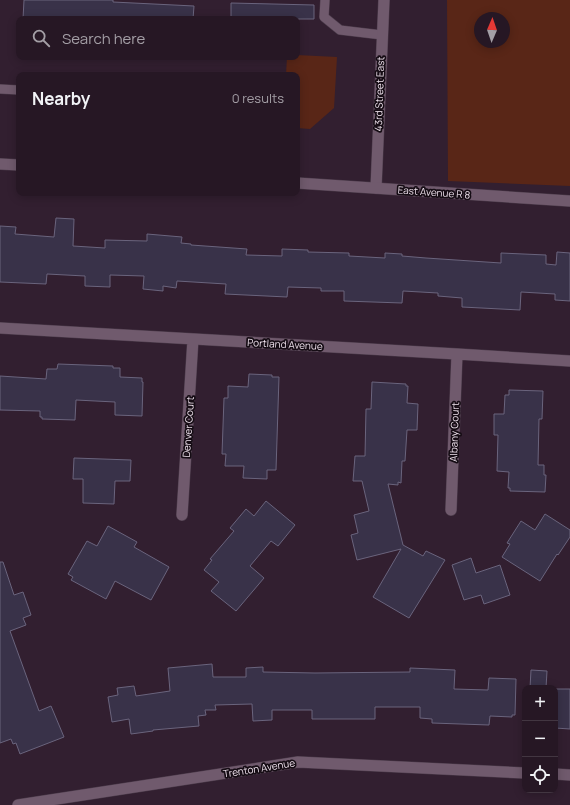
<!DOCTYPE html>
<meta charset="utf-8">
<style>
:root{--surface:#261724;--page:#2e202c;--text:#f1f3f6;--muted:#a49fa6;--line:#423641}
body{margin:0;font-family:Manrope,sans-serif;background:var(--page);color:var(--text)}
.controls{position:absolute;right:12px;bottom:12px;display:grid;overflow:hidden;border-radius:8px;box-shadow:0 2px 10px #0003}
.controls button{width:36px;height:36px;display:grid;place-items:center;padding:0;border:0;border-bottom:1px solid var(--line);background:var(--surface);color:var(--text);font:20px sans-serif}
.compass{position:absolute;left:474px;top:12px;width:36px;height:36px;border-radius:50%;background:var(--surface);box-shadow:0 2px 10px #0003;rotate:2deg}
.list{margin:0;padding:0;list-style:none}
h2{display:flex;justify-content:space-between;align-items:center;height:52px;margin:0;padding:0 16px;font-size:17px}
h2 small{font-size:13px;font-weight:400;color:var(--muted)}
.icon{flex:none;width:22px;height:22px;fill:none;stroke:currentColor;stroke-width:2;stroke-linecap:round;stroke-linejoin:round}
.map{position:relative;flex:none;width:570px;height:805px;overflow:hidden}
.search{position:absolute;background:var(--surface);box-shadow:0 2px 10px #0003;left:16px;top:16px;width:284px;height:44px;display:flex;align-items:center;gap:10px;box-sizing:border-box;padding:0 14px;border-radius:8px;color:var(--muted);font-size:15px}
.panel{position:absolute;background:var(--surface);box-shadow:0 2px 10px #0003;left:16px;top:72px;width:284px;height:124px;border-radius:8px}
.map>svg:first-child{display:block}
.green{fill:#592617;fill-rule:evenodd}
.building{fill:#393249;stroke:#6a647d}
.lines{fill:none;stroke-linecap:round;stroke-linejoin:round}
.service-casing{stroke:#4c3c4b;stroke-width:10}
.minor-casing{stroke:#4c3c4b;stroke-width:12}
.tertiary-casing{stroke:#4c3c4b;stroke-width:12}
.service{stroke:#705a6d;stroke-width:9}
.minor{stroke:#705a6d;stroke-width:11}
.tertiary{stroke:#705a6d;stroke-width:11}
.labels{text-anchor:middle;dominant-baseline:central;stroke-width:3.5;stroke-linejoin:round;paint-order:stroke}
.street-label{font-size:10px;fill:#efe2ed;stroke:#150c14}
</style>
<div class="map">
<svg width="570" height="805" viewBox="0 0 570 805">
<rect width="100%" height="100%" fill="#321f30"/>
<path class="green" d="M447,0H570V186L448,181ZM480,18H504V42H480Z
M297,55L337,57L334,108L310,129L297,128V75H286L287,57H297Z"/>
<path class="building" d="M24,0H113V2L194,6L193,19H23Z
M231,3L314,5V19H231Z
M56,218L74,219L73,246L105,248V240L147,241V234L182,237L181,243L191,244V245L247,249L246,255L282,256V249L308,250V252L349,253V256L385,258V253L402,254V256L426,258L501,263V253L546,255V264L556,265L557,252L570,253V301L555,300V294L521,292L520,310L462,307V298L438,296V293L403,291L402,303L344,301V291H321V288L288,287L287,297L225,294L226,284L177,281L176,288L163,286V291L143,289L144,276L110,275V287L85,286V276L47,274L46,284L0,282V226L16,227L15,234L54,237Z
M58,364L113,366V368H120V377L142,378V382H143L142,416L115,415V402L76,400L75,420L42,419V417H40V411L0,410V376L46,379L47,369H57Z
M249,374L272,375V377H279L276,470H267V479L243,478L244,466H225L226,454H222L224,398H228V386L248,387Z
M372,382L406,384V386H408L407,403L418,404L417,430H407L405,461H402L401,483L398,482V485L388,484L403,545L423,556L426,551L445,560L409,618L373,597L401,549L357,560L351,535L358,533L354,515L369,511L362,481H353L355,456H365L366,409H371Z
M509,390L543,391L542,419H539L538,465H544V475H546L545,492L510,491V488H508L509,472L497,471L498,435H494V414H504L505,395H509Z
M74,458L131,460L130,481H115L114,504L83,503V479H73Z
M266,501L295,525L278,546L271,541L250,566L264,578L236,611L211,591L219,582L204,570L212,560L210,559L234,531L230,528L246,509L254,516Z
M545,514L570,530V537L558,555L557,554L540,581L502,557L510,544L507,543L521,521L535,530Z
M108,526L137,542L134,547L169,567L151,600L115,581L106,599L71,580L73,577L68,574L87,541L97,546Z
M471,558L476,573L500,565L510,595L484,604L481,595L464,600L452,565Z
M0,562H3L14,595L23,592L31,615L23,618L26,625L10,631L39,711L51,706L64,737L20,754L16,743L13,744L11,739L0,743Z
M212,664L213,677H246V668L263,667V672L315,673L410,672V668L455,670L454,689L488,690L489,678L516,679L515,715H512V717L490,716L489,725L432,723V719L420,718V707H375V719H312V710H272V720L253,721L252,704L215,705L216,710H205L206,715L198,716L199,726L153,730V731L131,734L129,719L112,722L108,697L118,695L117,688L134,686L136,696L170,691L168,668Z
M531,670L547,671L546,688H530Z
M555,689H570V729L555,728Z"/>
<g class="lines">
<defs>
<path id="service" d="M325,0L324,17L340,30L382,35
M0,89L19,90"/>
<path id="minor" d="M376,188L384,0
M0,328L457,354L570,361
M451,510L457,354
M182,515L193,339
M555,774L570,775
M18,805L298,762L525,773"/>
<path id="tertiary" d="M0,164L19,165
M297,183L570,201"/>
</defs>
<use href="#service" class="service-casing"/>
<use href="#minor" class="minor-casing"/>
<use href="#tertiary" class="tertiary-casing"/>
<use href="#service" class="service"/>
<use href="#minor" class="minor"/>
<use href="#tertiary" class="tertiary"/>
</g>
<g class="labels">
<g class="street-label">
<text transform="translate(379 94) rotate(-88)">43rd Street East</text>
<text transform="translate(434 192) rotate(4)">East Avenue R 8</text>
<text transform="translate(285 344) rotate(3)">Portland Avenue</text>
<text transform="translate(188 427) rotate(-86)">Denver Court</text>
<text transform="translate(454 432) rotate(-88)">Albany Court</text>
<text transform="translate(259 768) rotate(-9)">Trenton Avenue</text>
</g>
</g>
</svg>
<div class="controls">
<button>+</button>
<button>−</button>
<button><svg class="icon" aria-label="locate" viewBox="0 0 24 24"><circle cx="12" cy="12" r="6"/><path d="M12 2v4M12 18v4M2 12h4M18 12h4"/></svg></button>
</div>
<svg class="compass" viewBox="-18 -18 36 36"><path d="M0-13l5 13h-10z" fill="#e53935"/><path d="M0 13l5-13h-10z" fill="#a49fa6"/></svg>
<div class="search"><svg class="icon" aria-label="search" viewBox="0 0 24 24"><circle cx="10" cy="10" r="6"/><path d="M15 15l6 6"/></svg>Search here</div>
<section class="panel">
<h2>Nearby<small>0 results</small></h2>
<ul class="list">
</ul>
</section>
</div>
